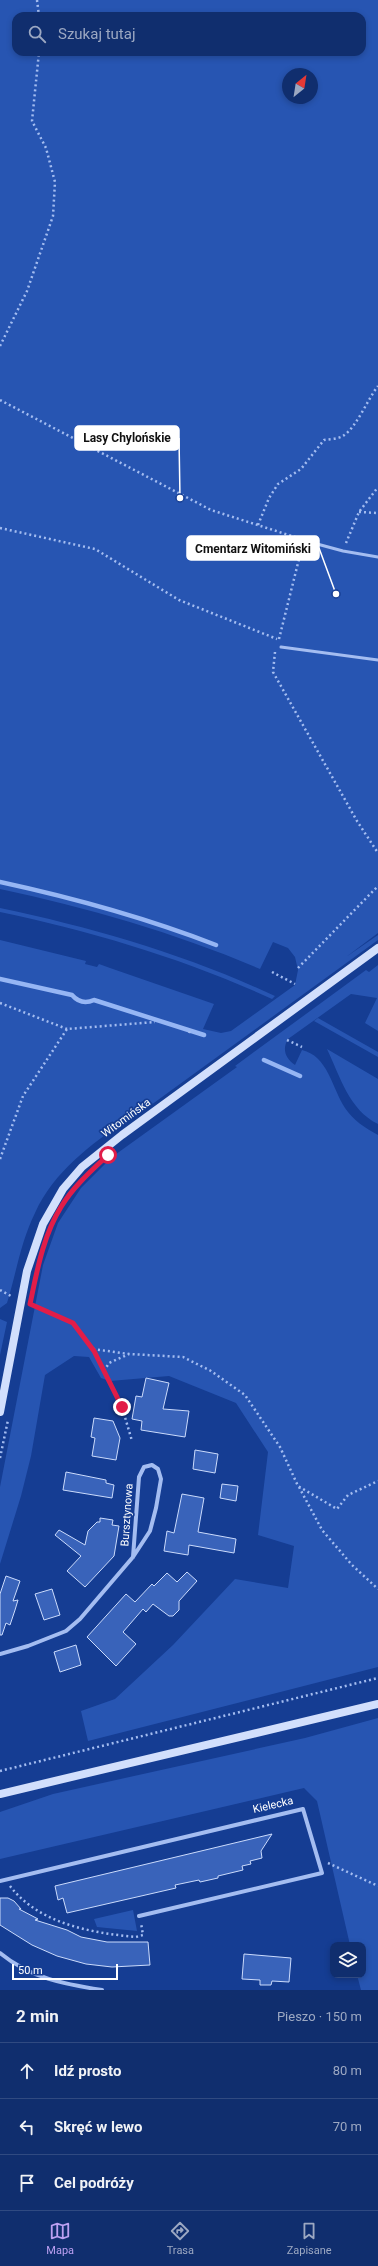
<!DOCTYPE html>
<html lang="pl">
<meta charset="utf-8">
<style>
:root{--surface:#102e6e;--page:#1e3a76;--text:#f1f3f6;--muted:#9ca8c2;--line:#304a81;--accent:#bca0f2}
body{margin:0;font-family:Roboto,sans-serif;background:var(--page);color:var(--text)}
.controls{position:absolute;right:12px;bottom:12px;display:grid;overflow:hidden;border-radius:8px;box-shadow:0 2px 6px #0003}
.controls button{width:36px;height:36px;display:grid;place-items:center;padding:0;border:0;border-bottom:1px solid var(--line);background:var(--surface);color:var(--text);font:20px sans-serif}
.compass{position:absolute;left:282px;top:68px;width:36px;height:36px;border-radius:50%;background:var(--surface);box-shadow:0 2px 6px #0003;rotate:30deg}
.scale{position:absolute;left:12px;bottom:10px;width:106px;box-sizing:border-box;padding-left:4px;border:2px solid #fff;border-top:0;font-size:11px;line-height:14px;white-space:nowrap;color:#fff;-webkit-text-stroke:3px #153d93;paint-order:stroke}
.stop{position:absolute;width:12px;height:12px;margin:-9px;border:3px solid #e11d48;border-radius:50%;background:#fff}
.stop.end{background:#e11d48;border-color:#fff;box-shadow:0 1px 4px #0008}
.list{margin:0;padding:0;list-style:none}
h2{display:flex;justify-content:space-between;align-items:center;height:52px;margin:0;padding:0 16px;font-size:17px}
h2 small{font-size:13px;font-weight:400;color:var(--muted)}
.list li{display:grid;grid-template-columns:26px 1fr auto;gap:12px;align-items:center;box-sizing:border-box;height:56px;padding:0 16px;border-top:1px solid var(--line)}
.list b{display:block;font-size:15px;white-space:nowrap}
.list em{font-size:13px;font-style:normal;color:var(--muted)}
.icon{flex:none;width:22px;height:22px;fill:none;stroke:currentColor;stroke-width:2;stroke-linecap:round;stroke-linejoin:round}
.map{position:relative;flex:none;width:378px;height:1990px;overflow:hidden}
.search{position:absolute;background:var(--surface);box-shadow:0 2px 6px #0003;left:12px;right:12px;top:12px;height:44px;display:flex;align-items:center;gap:10px;box-sizing:border-box;padding:0 14px;border-radius:12px;color:var(--muted);font-size:15px}
.sheet{height:220px;background:var(--surface)}
nav{display:flex;justify-content:space-around;align-items:center;box-sizing:border-box;height:56px;border-top:1px solid var(--line);background:var(--surface);font-size:11px;color:var(--muted)}
nav a{display:grid;justify-items:center;gap:2px}
nav .on{color:var(--accent)}
.map>svg:first-child{display:block}
.green{fill:#2755b2;fill-rule:evenodd}
.lines{fill:none;stroke-linecap:round;stroke-linejoin:round}
.stream{stroke:#96b6f4;stroke-width:4.5}
.building{fill:#3963ba;stroke:#cbdbfc}
.path{stroke:#a4bdf1;stroke-width:2.5;stroke-dasharray:2 3;stroke-linecap:butt}
.lane{stroke:#a4bdf1;stroke-width:3}
.street{stroke:#a4bdf1;stroke-width:4}
.secondary{stroke:#d2dffc;stroke-width:8}
.route{stroke:#e11d48;stroke-width:5}
.labels{text-anchor:middle;dominant-baseline:central;stroke-width:3.5;stroke-linejoin:round;paint-order:stroke}
.street-label{font-size:11px;fill:#fff;stroke:#153d93}
.leader{fill:none;stroke:#fff;stroke-width:1.5}
.callout-dot{fill:#fff;stroke:#153d93;stroke-width:1.5}
.callout{fill:#fff;stroke:#fff;stroke-width:1.5}
.callout-label{font-size:12px;text-anchor:middle;font-weight:bold;fill:#111}
</style>
<div class="map">
<svg width="378" height="1990" viewBox="0 0 378 1990">
<rect width="100%" height="100%" fill="#153d93"/>
<path class="green" d="M0,0H378V933L346,957L378,935V940L129,1121L127,1119C91,1145 54,1171 35,1213C21,1241 16,1274 7,1303L0,1308V940L86,961L85,964L97,967L99,964L110,968L214,1004L203,1029L221,1033L231,1031L295,985L298,970L295,957L288,948L273,942L260,969C176,933 89,908 0,889ZM16,16H362V52H16ZM288,74H312V98H288Z
M0,908C95,928 187,955 275,996L272,999C185,959 94,932 0,912Z
M378,965V1031L365,1023L377,998L351,994L288,1039C282,1049 285,1058 295,1065L302,1050C328,1056 332,1088 345,1108C353,1120 365,1128 378,1135V1667L88,1741L81,1711L115,1699L173,1645L235,1579L288,1588L294,1546L258,1535L268,1452L236,1403L169,1376L110,1381L101,1378L89,1357L74,1356L45,1375L31,1456L21,1496L0,1564V1487L43,1265L58,1223L81,1188L112,1157L237,1067L235,1066L366,970L369,972Z
M318,1018L378,1052V1057L314,1021Z
M327,1049L378,1079V1124C349,1110 340,1076 327,1049Z
M0,1319L7,1322L0,1355Z
M378,1718V1990H361L357,1975H363V1945H350L317,1801L304,1788L0,1859V1812L53,1794L305,1738Z
M133,1910L137,1931L97,1927L94,1919Z"/>
<g class="lines">
<path class="stream" d="M0,882C74,898 146,918 216,945
M0,979L72,995C78,1002 85,1004 94,1000L204,1035
M264,1060L300,1076"/>
</g>
<path class="building" d="M146,1378L169,1383L163,1409L189,1411L185,1437L141,1430L142,1421L132,1419L136,1396L142,1397Z
M94,1418L113,1421L120,1438L116,1460L92,1456L95,1438L91,1437Z
M195,1450L218,1454L215,1473L193,1469Z
M66,1472L106,1480V1483L114,1485L112,1498L63,1490Z
M222,1484L238,1486L236,1501L220,1498Z
M182,1494L204,1498L198,1532L236,1539L234,1553L189,1545L188,1555L164,1551L167,1531L174,1533Z
M100,1518L113,1520L112,1525L119,1526L114,1556L85,1587L67,1571L81,1556L55,1535L59,1530L85,1545L88,1531L97,1522H100Z
M187,1572L197,1581L179,1601V1610L173,1616H169L153,1604L146,1612L143,1609L123,1632L136,1644L116,1666L87,1637L126,1594L135,1602L152,1584L154,1586L167,1573L177,1582Z
M6,1576L20,1581L13,1601L18,1600L15,1610L10,1625L6,1623L2,1635H0V1594Z
M52,1589L60,1615L44,1620L35,1594Z
M76,1645L81,1665L60,1672L54,1652Z
M272,1834L261,1851L262,1858L250,1861L251,1864L242,1866L243,1870L218,1876V1878L200,1882L199,1880L175,1885L176,1888L67,1913L63,1898L58,1900L55,1886Z
M0,1898H8L14,1901L21,1909H19L38,1919L35,1920L67,1930L81,1937L107,1942H148L150,1965L112,1967L86,1964L57,1956L32,1945L0,1925Z
M244,1954L291,1958L289,1982L272,1981L271,1985H260V1980L242,1979Z"/>
<g class="lines">
<path class="path" d="M37,0L39,16
M0,346L27,291L53,216L55,182L46,148L32,121L39,52
M0,400L211,510L298,538
M359,512L378,513
M258,525L269,498L278,484L301,469L324,440C330,439 338,439 343,436C357,427 367,400 378,386
M0,528L95,549L179,600L277,639
M346,543L359,512L378,487
M279,639L302,547
M275,652L273,672L357,821L378,853
M298,968L378,886
M272,972L295,984
M0,1003L67,1029
M189,1033L190,1031
M287,1040L302,1047
M0,1159L23,1096L67,1029L155,1022
M0,1290L11,1296
M31,1304L73,1323L94,1351L122,1407L132,1441
M93,1349L129,1354
M104,1371L109,1363L129,1354L183,1357L211,1371L245,1395L280,1447L298,1486L337,1509L348,1495L378,1481
M0,1458L8,1420
M299,1487L322,1530L352,1565L378,1589
M0,1771L378,1678
M328,1863L378,1886
M10,1886C39,1924 92,1933 136,1937L143,1935L141,1923"/>
<path class="lane" d="M306,541L343,551L378,557
M281,647L378,660"/>
<path class="street" d="M0,1654L28,1646L66,1631L80,1619L133,1557L150,1531L156,1508L161,1479L158,1469L152,1465L144,1467L139,1477L133,1557
M0,1881L303,1809L322,1873L139,1916
M0,1953C30,1978 64,1984 102,1990"/>
<path class="secondary" d="M0,1412L27,1271L43,1224L63,1189L82,1167L122,1135L378,948
M0,1794L378,1704"/>
</g>
<g class="lines">
<path class="route" d="M108,1155C91,1171 73,1187 61,1207C43,1236 37,1271 30,1304L73,1323L94,1351L122,1407"/>
</g>
<g class="labels">
<g class="street-label">
<text transform="translate(126 1118) rotate(-36)">Witomińska</text>
<text transform="translate(127 1515) rotate(-86)">Bursztynowa</text>
<text transform="translate(273 1805) rotate(-13)">Kielecka</text>
</g>
</g>
<path class="leader" d="M180 498L179 438M336 594L319 548"/>
<g class="callout-dot">
<circle cx="180" cy="498" r="4"/>
<circle cx="336" cy="594" r="4"/>
</g>
<g class="callout">
<rect x="75" y="426" width="104" height="24" rx="4"/>
<rect x="187" y="536" width="132" height="24" rx="4"/>
</g>
<g class="callout-label">
<text x="127" y="442">Lasy Chylońskie</text>
<text x="253" y="553">Cmentarz Witomiński</text>
</g>
</svg>
<div class="controls">
<button><svg class="icon" aria-label="layers" viewBox="0 0 24 24"><path d="M12 4l9 5-9 5-9-5zM3 14l9 5 9-5"/></svg></button>
</div>
<svg class="compass" viewBox="-18 -18 36 36"><path d="M0-13l5 13h-10z" fill="#e53935"/><path d="M0 13l5-13h-10z" fill="#9ca8c2"/></svg>
<div class="scale">50 m</div>
<div class="stop" style="left:108px;top:1155px"></div>
<div class="stop end" style="left:122px;top:1407px"></div>
<div class="search"><svg class="icon" aria-label="search" viewBox="0 0 24 24"><circle cx="10" cy="10" r="6"/><path d="M15 15l6 6"/></svg>Szukaj tutaj</div>
</div>
<section class="sheet">
<h2>2 min<small>Pieszo · 150 m</small></h2>
<ul class="list">
<li><svg class="icon" aria-label="ahead" viewBox="0 0 24 24"><path d="M12 20V5M6 11l6-6 6 6"/></svg><div><b>Idź prosto</b></div><em>80 m</em></li>
<li><svg class="icon" aria-label="left" viewBox="0 0 24 24"><path d="M17 20v-9H6M10 6l-5 5 5 5"/></svg><div><b>Skręć w lewo</b></div><em>70 m</em></li>
<li><svg class="icon" aria-label="arrive" viewBox="0 0 24 24"><path d="M6 21V4h12l-3 4 3 4H6"/></svg><div><b>Cel podróży</b></div></li>
</ul>
</section>
<nav>
<a class="on"><svg class="icon" aria-label="map" viewBox="0 0 24 24"><path d="M3 6l6-2 6 2 6-2v14l-6 2-6-2-6 2zM9 4v14M15 6v14"/></svg>Mapa</a>
<a><svg class="icon" aria-label="directions" viewBox="0 0 24 24"><path d="M12 3l9 9-9 9-9-9zM9 14v-3h6M13 9l2 2-2 2"/></svg>Trasa</a>
<a><svg class="icon" aria-label="saved" viewBox="0 0 24 24"><path d="M7 4h10v16l-5-4-5 4z"/></svg>Zapisane</a>
</nav>
